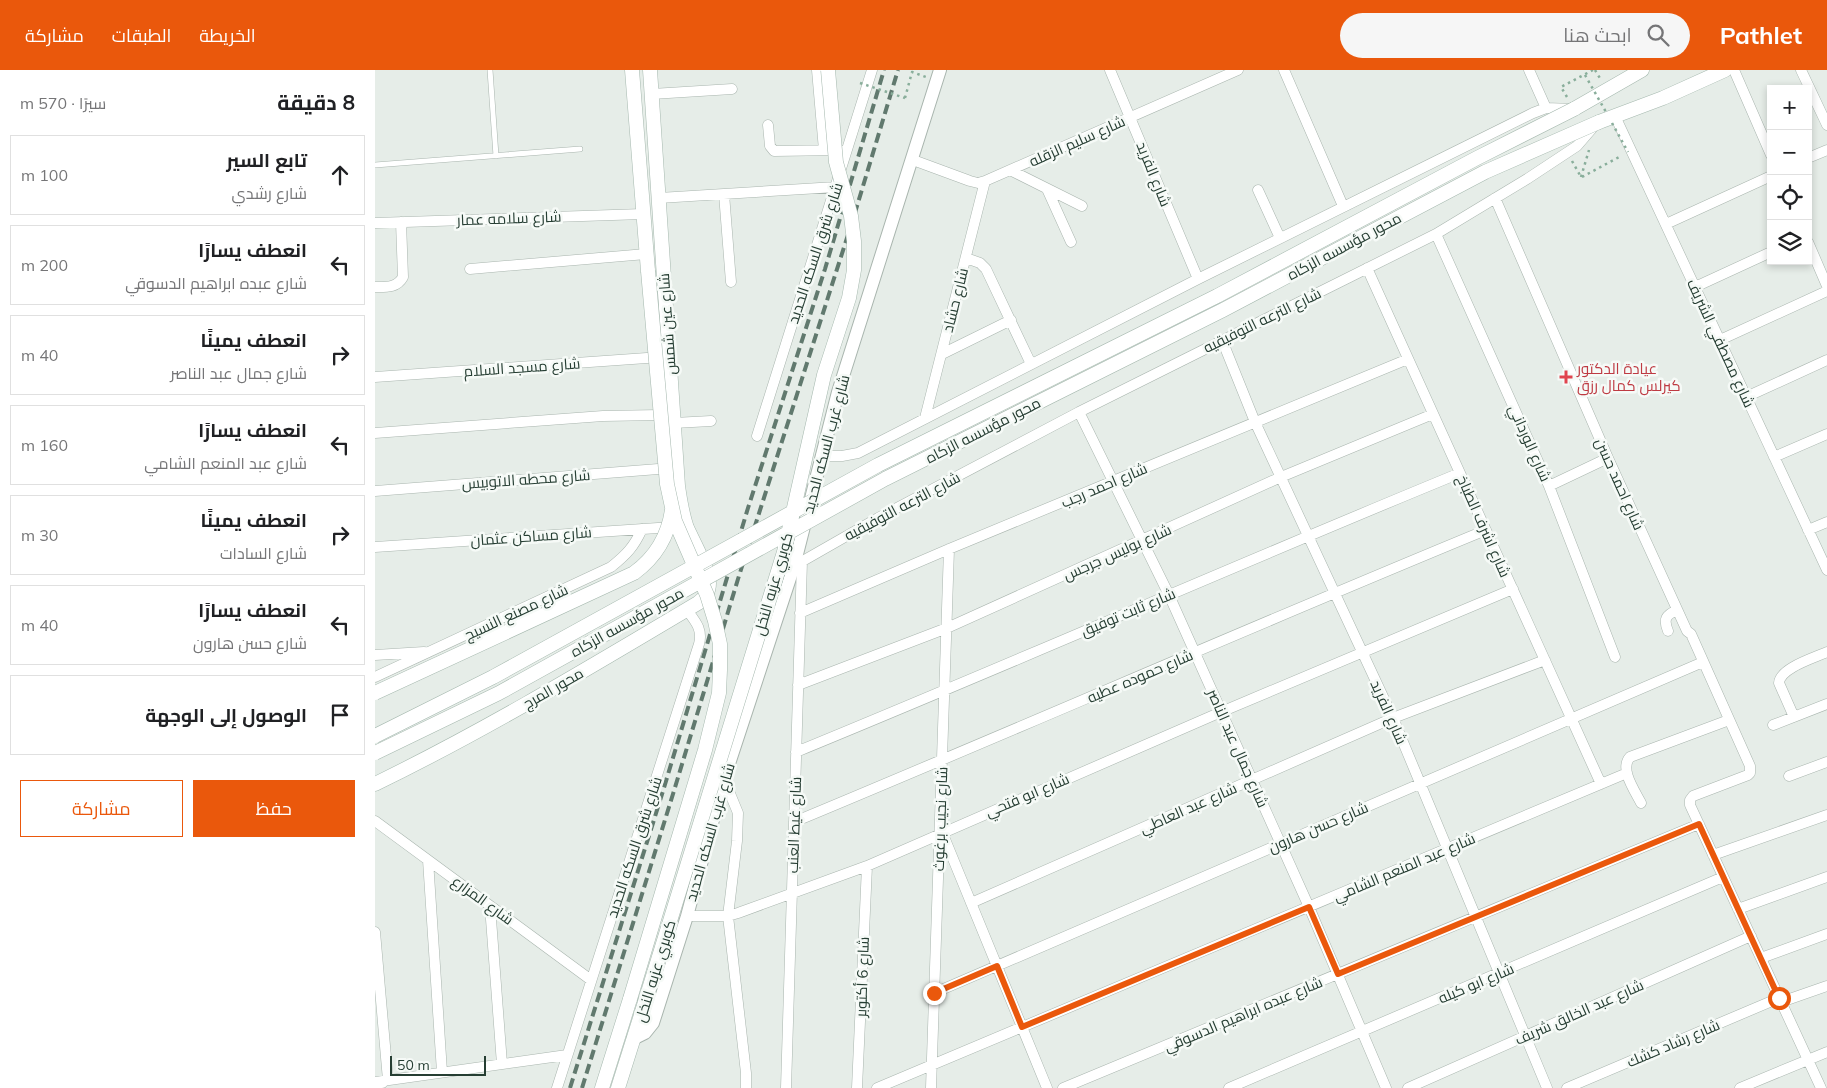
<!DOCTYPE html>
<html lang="ar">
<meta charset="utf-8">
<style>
:root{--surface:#fff;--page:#f6f6f6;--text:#202124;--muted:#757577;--line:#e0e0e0;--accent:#ea580c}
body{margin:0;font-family:Mulish,Cairo,sans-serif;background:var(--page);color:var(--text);direction:rtl}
.controls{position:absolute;right:15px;top:15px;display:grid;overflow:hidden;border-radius:0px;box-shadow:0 2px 8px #0003}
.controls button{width:45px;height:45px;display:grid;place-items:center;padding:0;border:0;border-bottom:1px solid var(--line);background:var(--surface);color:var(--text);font:25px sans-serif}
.scale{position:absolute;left:15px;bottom:12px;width:96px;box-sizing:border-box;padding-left:5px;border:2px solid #263e33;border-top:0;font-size:14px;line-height:18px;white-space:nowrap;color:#263e33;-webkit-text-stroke:4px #f6faf7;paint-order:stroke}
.stop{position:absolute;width:15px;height:15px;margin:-11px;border:4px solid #ea580c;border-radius:50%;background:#fff}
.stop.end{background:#ea580c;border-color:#fff;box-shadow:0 1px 5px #0008}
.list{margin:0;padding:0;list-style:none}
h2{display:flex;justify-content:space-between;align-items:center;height:65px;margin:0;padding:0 20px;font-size:21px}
h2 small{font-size:16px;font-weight:400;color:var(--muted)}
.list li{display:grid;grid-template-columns:32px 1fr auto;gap:15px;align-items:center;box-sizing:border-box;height:80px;margin:0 10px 10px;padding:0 10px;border:1px solid var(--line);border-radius:0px}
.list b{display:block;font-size:19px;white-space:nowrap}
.list p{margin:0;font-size:16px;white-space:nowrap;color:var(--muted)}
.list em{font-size:16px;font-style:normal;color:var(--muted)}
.actions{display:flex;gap:10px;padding:15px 20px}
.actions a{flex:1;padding:11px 0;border:1px solid var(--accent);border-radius:0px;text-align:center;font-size:18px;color:var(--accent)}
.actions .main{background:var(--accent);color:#fff}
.icon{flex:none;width:28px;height:28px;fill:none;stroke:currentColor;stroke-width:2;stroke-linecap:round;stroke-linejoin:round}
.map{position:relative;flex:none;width:1452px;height:1018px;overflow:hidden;direction:ltr}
header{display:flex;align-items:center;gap:30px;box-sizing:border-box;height:70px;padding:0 25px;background:var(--accent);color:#fff}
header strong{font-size:24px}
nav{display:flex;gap:28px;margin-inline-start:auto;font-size:18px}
.search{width:350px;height:45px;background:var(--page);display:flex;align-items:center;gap:12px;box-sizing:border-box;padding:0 18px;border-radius:28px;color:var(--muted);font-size:19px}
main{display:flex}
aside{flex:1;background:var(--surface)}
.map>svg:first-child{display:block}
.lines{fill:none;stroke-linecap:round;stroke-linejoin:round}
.service-casing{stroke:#a9b5ae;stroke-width:6}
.minor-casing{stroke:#a9b5ae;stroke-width:11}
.tertiary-casing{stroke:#a9b5ae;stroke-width:14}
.secondary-casing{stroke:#a5b8ae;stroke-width:15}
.path{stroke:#89ae9b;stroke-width:2.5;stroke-dasharray:2.5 4;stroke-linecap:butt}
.service{stroke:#fff;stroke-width:5}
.minor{stroke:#fff;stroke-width:10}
.tertiary{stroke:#fff;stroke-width:12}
.secondary{stroke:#fff;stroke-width:14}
.rail{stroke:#61796e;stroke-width:4;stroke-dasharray:10 5;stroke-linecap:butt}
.secondary-bridge-casing{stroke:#a5b8ae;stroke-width:15;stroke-linecap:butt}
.path-bridge{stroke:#89ae9b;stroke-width:2.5;stroke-dasharray:2.5 4;stroke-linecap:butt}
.secondary-bridge{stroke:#fff;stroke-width:14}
.route{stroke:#ea580c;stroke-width:6}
.health-dot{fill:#e0444e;stroke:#f6faf7;stroke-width:2}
.labels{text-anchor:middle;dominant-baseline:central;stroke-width:5;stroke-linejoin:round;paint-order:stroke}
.street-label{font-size:15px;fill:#263e33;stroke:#f6faf7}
.health-label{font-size:15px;fill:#be3a42;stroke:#f6faf7;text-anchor:start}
</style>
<header>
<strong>Pathlet</strong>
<div class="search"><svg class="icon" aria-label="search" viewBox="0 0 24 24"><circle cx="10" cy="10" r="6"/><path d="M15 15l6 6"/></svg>ابحث هنا</div>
<nav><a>الخريطة</a><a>الطبقات</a><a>مشاركة</a></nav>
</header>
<main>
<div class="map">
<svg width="1452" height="1018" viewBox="0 0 1452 1018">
<rect width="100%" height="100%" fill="#e6ede8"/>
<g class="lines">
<defs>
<path id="service" d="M115,0L121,86
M0,95L205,79
M0,1017L9,1015L12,1011"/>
<path id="minor" d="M442,0L449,80
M735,0L823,209
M909,0L968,136
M1154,0L1171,38
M1359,0L1396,85
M1426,0L1452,55
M277,24L357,19
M1240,46L1452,500
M393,55L395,76L399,81L465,80
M1433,88L1452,80
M538,90L595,111L603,113L610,111L863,0
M635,100L707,136
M672,119L696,172
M883,120L905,168
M349,124L356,212
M284,128L461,117
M1120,128L1233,388L1312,561L1316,564L1375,696V703L1373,705L1318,726L1315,730V735L1446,1018
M0,153L268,144
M1291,154L1396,106
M1061,164L1174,416L1240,587
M1433,172L1452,216
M591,188L605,193L611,199L656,294
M992,198L1226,714
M95,199L271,184
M0,217C11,217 22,218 28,207L26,152
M1320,217L1396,182
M847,270L880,352L1018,648L1172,1018
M1345,270L1452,221
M567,284L636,250
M0,307L286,287
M1371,327L1452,290
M704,342L794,525L934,837L1011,1018
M550,348L610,111
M299,353L336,351
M0,363L228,346L285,345
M382,366L497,0
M446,386H467L483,383L823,209L1158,43L1171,38L1198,39
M1399,387L1452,364
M1174,416L1233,388
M0,421L296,398
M1433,460L1452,452
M0,477L298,457
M419,496L503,448L704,342L1061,164L1152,109L1202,76L1221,54
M425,543L574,479L1033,289
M1293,561C1288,549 1291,545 1302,540
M0,585L49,582
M0,607L236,497C251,485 259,477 267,459
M423,615L572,558L906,407L1058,344
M1419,647L1404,613C1405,598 1439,588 1452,582
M1398,655L1452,634
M421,682C643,591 863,494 1085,403
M1414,706L1452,692
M349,709L363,743L362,771L353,846L371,1003V1018
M1266,733C1260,721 1244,699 1255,687L1354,650
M0,751L216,910
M419,752C650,656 880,555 1111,460
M567,762L672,1018
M1338,785L1452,745
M53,790L67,1002
M596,833L1018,648L1170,590
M115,836L127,994
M1363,839L1452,807
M312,846H353L363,843L492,796L846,642L1138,519
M0,862L13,1010
M1386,888L1452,864
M559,923L1328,592
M1406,932L1452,916
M0,1012L192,985
M182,1018L324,574C328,559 320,551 312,540
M411,1018L427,491
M482,1018L492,796
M502,1018L1252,703
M556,1018L574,479
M688,1018L1324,754
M854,1018L1348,807
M1033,1018L1376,866
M1192,1018L1404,928
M1365,1018L1452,982"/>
<path id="tertiary" d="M258,969L270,963L278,953L312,846L349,709L419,496L463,322L565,0"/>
<path id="secondary" d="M257,0L273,201
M1199,39L1267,0
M1224,52L1288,28L1350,0
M0,714C111,660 217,596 323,533C330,528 334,522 334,513C334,500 318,471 312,458C307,444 305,430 303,416L275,0
M227,1018L255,929
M243,1018L266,945"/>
</defs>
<use href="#service" class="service-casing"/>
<use href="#minor" class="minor-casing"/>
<use href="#tertiary" class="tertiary-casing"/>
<use href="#secondary" class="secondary-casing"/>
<path class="path" d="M1220,0L1226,10
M1192,27L1186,17L1218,0
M530,28L537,2L551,7
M1197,91L1206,107
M1206,107L1214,80
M1207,107L1246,86"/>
<use href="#service" class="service"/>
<use href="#minor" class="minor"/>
<use href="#tertiary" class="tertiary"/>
<use href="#secondary" class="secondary"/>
<path class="rail" d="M195,1018L288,721L373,438L450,199L509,0
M207,1018L298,724L363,509L479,146L523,0"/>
<defs>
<path id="secondary-bridge" d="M0,623L259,503C281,487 293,467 297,440
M0,666L118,607L503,395L842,226L1102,88L1199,39
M0,683L124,623L510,409L848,240L1110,102L1224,52
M255,929L330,680L344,623L345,600V574L340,551L332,525L300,451L292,414L273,201
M266,945L409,482L449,305L474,228L479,200V171L476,146L461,92L453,0"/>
</defs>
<use href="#secondary-bridge" class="secondary-bridge-casing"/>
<path class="path-bridge" d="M1210,5L1231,42
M485,13L530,28
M1237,53L1253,82"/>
<use href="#secondary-bridge" class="secondary-bridge"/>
</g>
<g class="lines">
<path class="route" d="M559,923L622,896L647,957L934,837L963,904L1324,754L1404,928"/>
</g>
<path class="health-dot" d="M1188.5 299.5h5v5h5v5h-5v5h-5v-5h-5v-5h5z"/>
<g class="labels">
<g class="street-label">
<text transform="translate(702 71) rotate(-24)">شارع سليم الزقله</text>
<text transform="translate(779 104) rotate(68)">شارع الفريد</text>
<text transform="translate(134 148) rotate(-2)">شارع سلامه عمار</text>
<text transform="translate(969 176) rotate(-28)">محور مؤسسه الزكاه</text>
<text transform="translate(440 183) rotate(-72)">شارع شرق السكه الحديد</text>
<text transform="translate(580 230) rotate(-76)">شارع حشاد</text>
<text transform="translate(887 250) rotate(-26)">شارع الترعه التوفيقيه</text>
<text transform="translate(292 254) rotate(-94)">شارع عين شمس</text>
<text transform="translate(1346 273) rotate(65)">شارع مصطفي الشريف</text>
<text transform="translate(147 297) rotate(-4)">شارع مسجد السلام</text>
<text transform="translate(608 360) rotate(-27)">محور مؤسسه الزكاه</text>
<text transform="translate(1155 373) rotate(66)">شارع الورداني</text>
<text transform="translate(451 374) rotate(-75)">شارع غرب السكه الحديد</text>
<text transform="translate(151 409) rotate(-4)">شارع محطه الاتوبيس</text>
<text transform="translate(1245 414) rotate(66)">شارع احمد حسن</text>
<text transform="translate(729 415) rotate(-23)">شارع احمد رجب</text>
<text transform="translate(527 436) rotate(-28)">شارع الترعه التوفيقيه</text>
<text transform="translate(1109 456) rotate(66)">شارع اشرف الطباخ</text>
<text transform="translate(156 466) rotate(-4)">شارع مساكن عثمان</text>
<text transform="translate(742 482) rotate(-24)">شارع بوليس جرجس</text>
<text transform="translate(398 514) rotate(-74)">كوبري عزبه النخل</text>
<text transform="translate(141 542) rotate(-25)">شارع مصنع النسيج</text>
<text transform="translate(753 542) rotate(-23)">شارع ثابت توفيق</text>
<text transform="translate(252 552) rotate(-29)">محور مؤسسه الزكاه</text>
<text transform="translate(765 606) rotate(-23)">شارع حموده عطيه</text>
<text transform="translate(178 618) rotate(-30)">محور المرج</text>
<text transform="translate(1014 642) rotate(66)">شارع الفريد</text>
<text transform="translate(863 678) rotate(66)">شارع جمال عبد الناصر</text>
<text transform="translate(652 725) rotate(-23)">شارع ابو فتحي</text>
<text transform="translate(813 738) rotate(-24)">شارع عبد العاطي</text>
<text transform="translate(565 749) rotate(-88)">شارع نجيب برغوث</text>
<text transform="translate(419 755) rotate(-88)">شارع غيط العنب</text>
<text transform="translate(943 757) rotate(-23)">شارع حسن هارون</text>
<text transform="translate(335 762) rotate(-74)">شارع غرب السكه الحديد</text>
<text transform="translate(259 777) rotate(-72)">شارع شرق السكه الحديد</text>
<text transform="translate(1029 797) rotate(-23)">شارع عبد المنعم الشامي</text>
<text transform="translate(108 830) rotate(36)">شارع المزارع</text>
<text transform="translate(280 901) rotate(-73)">كوبري عزبه النخل</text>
<text transform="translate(487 907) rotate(-88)">شارع 6 أكتوبر</text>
<text transform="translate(1101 913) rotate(-23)">شارع ابو كيله</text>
<text transform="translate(1204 942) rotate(-24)">شارع عبد الخالق شريف</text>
<text transform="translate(868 944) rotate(-23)">شارع عبده ابراهيم الدسوقي</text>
<text transform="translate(1298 973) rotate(-23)">شارع رشاد كشك</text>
</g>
<g class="health-label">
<text x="1202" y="298">عيادة الدكتور<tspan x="1202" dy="17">كيرلس كمال رزق</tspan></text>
</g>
</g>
</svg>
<div class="controls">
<button>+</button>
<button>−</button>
<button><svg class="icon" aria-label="locate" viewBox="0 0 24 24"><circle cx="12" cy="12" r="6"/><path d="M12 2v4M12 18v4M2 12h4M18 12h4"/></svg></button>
<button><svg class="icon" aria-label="layers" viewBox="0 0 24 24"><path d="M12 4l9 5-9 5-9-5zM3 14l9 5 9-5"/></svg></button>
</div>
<div class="scale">50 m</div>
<div class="stop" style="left:1404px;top:928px"></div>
<div class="stop end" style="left:559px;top:923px"></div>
</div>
<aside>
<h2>8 دقيقة<small>سيرًا · 570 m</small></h2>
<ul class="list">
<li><svg class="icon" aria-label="ahead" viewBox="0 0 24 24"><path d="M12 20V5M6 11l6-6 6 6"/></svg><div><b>تابع السير</b><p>شارع رشدي</p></div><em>100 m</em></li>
<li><svg class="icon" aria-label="left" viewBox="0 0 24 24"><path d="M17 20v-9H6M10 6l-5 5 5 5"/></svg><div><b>انعطف يسارًا</b><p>شارع عبده ابراهيم الدسوقي</p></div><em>200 m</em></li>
<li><svg class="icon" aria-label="right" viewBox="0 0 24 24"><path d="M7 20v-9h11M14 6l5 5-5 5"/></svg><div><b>انعطف يمينًا</b><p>شارع جمال عبد الناصر</p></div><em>40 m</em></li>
<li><svg class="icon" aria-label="left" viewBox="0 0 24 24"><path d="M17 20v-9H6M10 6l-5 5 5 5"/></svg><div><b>انعطف يسارًا</b><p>شارع عبد المنعم الشامي</p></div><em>160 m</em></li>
<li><svg class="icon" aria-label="right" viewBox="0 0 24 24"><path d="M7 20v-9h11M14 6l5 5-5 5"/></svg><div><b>انعطف يمينًا</b><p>شارع السادات</p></div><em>30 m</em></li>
<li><svg class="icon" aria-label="left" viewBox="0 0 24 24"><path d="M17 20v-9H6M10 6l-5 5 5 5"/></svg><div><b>انعطف يسارًا</b><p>شارع حسن هارون</p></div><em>40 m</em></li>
<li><svg class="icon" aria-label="arrive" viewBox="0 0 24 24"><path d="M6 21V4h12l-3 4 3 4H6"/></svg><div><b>الوصول إلى الوجهة</b></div></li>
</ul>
<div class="actions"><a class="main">حفظ</a><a>مشاركة</a></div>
</aside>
</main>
